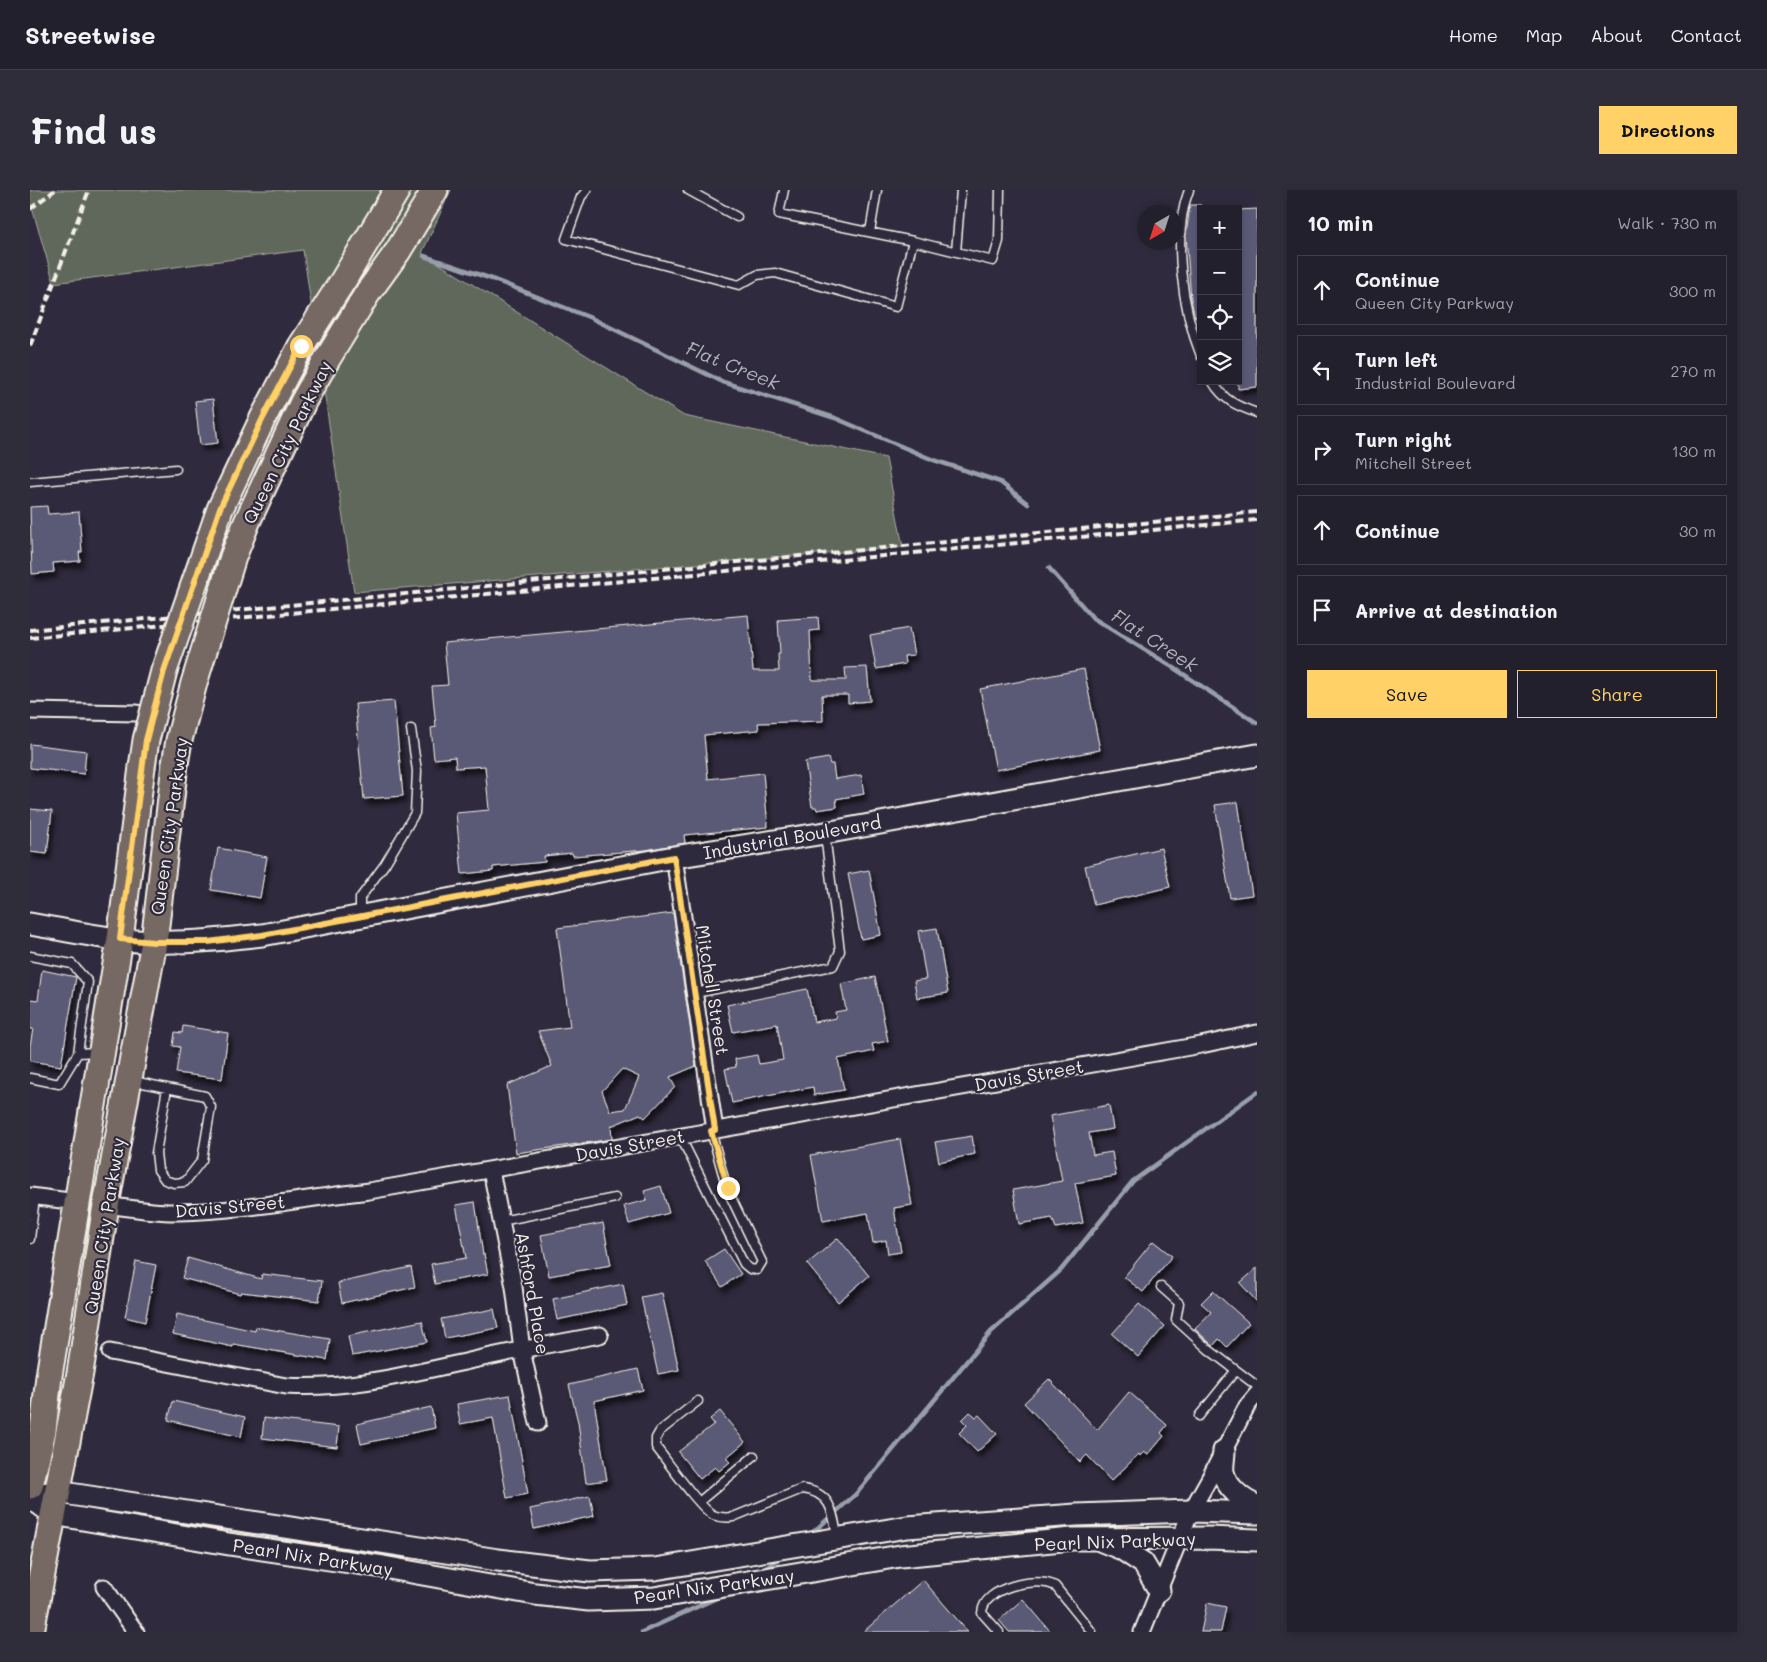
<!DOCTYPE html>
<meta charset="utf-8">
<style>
:root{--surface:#23202e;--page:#2f2d3a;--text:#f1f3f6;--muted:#a3a3aa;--line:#403e4a;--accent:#ffd166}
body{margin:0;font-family:Mali,sans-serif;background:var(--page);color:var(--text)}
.controls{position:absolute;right:15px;top:15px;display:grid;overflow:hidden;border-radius:0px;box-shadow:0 2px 8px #0003}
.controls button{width:45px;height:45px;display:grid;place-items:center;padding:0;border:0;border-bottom:1px solid var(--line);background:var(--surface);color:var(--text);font:25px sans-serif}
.compass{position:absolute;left:1107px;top:15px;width:45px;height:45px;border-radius:50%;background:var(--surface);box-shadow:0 2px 8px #0003;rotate:219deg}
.stop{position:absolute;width:15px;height:15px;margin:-11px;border:4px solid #ffd166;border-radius:50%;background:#fff}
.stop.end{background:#ffd166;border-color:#fff;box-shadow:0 1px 5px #0008}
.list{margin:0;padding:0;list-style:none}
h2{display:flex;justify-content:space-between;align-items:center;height:65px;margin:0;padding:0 20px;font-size:21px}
h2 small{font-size:16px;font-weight:400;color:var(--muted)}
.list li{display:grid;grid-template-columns:32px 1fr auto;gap:15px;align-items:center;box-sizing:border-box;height:70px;margin:0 10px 10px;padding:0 10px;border:1px solid var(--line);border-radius:0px}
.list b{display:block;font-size:19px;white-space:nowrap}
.list p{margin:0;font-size:16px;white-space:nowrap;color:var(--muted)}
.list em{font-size:16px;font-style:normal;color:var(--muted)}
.actions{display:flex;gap:10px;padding:15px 20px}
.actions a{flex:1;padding:11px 0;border:1px solid var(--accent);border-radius:0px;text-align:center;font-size:18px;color:var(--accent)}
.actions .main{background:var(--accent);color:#111}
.icon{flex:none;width:28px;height:28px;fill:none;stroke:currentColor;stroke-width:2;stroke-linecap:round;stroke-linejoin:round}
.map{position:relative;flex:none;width:1227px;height:1442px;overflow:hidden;border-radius:0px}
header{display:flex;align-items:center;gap:30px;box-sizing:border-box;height:70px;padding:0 25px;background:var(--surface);border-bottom:1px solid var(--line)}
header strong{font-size:24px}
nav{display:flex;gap:28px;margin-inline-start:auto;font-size:18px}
.intro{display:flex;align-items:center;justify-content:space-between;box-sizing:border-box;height:120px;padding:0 30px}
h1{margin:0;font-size:35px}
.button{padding:12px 22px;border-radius:0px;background:var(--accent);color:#111;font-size:18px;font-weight:700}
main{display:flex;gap:30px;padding:0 30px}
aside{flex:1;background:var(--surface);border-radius:0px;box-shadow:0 2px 8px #0003}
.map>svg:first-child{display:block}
.green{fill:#60675b;stroke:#aaaca2}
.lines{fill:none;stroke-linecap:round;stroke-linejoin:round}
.stream{stroke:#989fab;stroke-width:4.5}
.building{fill:#5a5a77;stroke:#f4f1e8;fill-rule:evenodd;filter:url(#shadow)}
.lane-casing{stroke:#f4f1e8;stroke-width:11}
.street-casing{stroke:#f4f1e8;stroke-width:19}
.secondary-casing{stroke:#f4f1e8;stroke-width:25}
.primary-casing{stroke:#f4f1e8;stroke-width:29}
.lane{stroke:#2f2a3d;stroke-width:8}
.street{stroke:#2f2a3d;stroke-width:15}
.secondary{stroke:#2f2a3d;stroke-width:21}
.primary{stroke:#766964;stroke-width:25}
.rail{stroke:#f4f1e8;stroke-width:4;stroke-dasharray:8 4;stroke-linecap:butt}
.primary-bridge-casing{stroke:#f4f1e8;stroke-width:29;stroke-linecap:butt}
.primary-bridge{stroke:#766964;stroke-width:25}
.route{stroke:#ffd166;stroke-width:6}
.labels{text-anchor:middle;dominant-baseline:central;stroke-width:4.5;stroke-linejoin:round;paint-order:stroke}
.street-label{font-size:18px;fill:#f4f1e8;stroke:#2f2a3d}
.water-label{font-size:19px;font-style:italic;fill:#afb4ba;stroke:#2f2a3d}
</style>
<header>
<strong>Streetwise</strong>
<nav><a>Home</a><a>Map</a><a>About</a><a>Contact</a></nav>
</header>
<div class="intro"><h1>Find us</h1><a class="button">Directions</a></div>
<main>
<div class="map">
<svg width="1227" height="1442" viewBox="0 0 1227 1442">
<defs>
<filter id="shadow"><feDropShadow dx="3" dy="5.5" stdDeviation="2.5" flood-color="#0009"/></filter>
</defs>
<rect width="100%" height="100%" fill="#2f2a3d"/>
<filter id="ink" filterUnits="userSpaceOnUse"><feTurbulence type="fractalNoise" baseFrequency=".02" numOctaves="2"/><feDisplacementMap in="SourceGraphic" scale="10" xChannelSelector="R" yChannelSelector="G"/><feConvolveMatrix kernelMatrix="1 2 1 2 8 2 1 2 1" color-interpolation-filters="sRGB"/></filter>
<g filter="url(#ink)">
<path class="green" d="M0,0H421L392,63L654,226L856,268L873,357L324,402L273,60L24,93L0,11Z"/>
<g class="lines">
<path class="stream" d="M394,66L462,89L561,128L693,192L805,228L901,269L970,292L998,314
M1019,378L1063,428L1144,478L1227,533
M781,1344L826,1304L961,1142L1031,1080L1103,991L1227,902
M731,1381L752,1367
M612,1442L691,1406"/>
</g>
<path class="building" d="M1160,15H1171V127H1165L1161,109L1156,46Z
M1227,19V197L1208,199V20Z
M183,209L188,253L170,255L165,211Z
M17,316L18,324L49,322L52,362H49L50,371L23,373L24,382L2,384L0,317Z
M718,425L723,481H749L748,464H750L748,430L788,427L789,440L780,441L782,490H816L815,478L837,477L840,511L818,513V505H792L793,531L728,533L729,540L674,545L678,589L733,583L738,637L654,645L655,653L616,660L543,666L542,663L514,666L515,672L463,677V681L432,684L426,623L459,620L455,576L426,578L425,567L404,569L401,538L406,537L402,496L418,495L414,453Z
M879,438L884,465L874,466L875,474L846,479L840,445Z
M1054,479L1070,560L966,580L950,499Z
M364,511L373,606L334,609L325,514Z
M0,554L56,561L54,584L0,578Z
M798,568L800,574H803L805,589L831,585L834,604L806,609L807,617L787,620L786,617H782L775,572Z
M1208,612L1222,705L1200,708L1185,615Z
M0,619L22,621L17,664L0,662Z
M188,658L237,667L230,708L181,700Z
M1131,658L1140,697L1064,715L1055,676Z
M839,680L851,745L831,749L818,684Z
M643,723L666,876L640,887L645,897L615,928L610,924L581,936L582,949L486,963L477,895L522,876L508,841L540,837L527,738ZM592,879L609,887L595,919L580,921L572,901Z
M907,738L918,803L887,808L884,791L896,789L888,741Z
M12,780L46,787L31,876L0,871V856L3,839H0V809L8,810Z
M845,787L858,851L842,854L844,861L808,869L814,900L784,905L783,897L702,913L695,879L706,877L705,869L727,865L729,874L753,870L747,834L703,842L697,815L777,799L784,832L806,828L805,822L816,820L811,794Z
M153,836L198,843L192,889L146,883L150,857L143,856L145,842L152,843Z
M1079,915L1083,939L1059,943L1063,965L1082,962L1086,986L1045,993L1053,1033L1026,1038L1022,1028L989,1034L983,1000L1032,991L1020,926Z
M942,946L945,964L909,972L905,952Z
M870,949L882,1015L864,1018L871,1062L858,1064L856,1050L843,1053L838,1023L793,1031L781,965Z
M631,996L639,1023L599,1034L594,1016L617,1010L614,1001Z
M445,1012L453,1065L454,1064L458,1084L405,1094L401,1074L436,1068L426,1015Z
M573,1033L581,1075L519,1086L511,1045Z
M808,1048L839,1086L808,1112L777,1074Z
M1123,1051L1142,1066L1113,1102L1094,1087Z
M694,1059L711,1084L692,1097L675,1071Z
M158,1068L231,1089L232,1084L292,1091L289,1111L211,1102L210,1104L152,1088Z
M106,1071L126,1075L115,1132L95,1127Z
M381,1077L385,1097L312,1113L308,1093Z
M1227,1078V1112L1210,1093Z
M593,1094L597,1115L527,1130L523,1109Z
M1183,1101L1219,1133L1197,1157L1189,1149L1183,1156L1165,1139L1181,1122L1171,1113Z
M632,1103L649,1180L628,1184L611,1107Z
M1109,1114L1135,1136L1108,1167L1082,1144Z
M464,1119L468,1138L415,1148L411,1129Z
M147,1124L225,1141L226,1137L300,1149L297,1170L203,1154V1157L143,1144Z
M392,1131L397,1152L322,1166L318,1146Z
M608,1179L613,1200L564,1211L577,1290L556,1293L548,1232L539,1195Z
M1019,1189L1067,1240L1099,1202L1137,1235L1131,1243L1134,1246L1118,1265L1114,1262L1110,1266L1109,1264L1081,1291L1057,1265L1050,1272L994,1213Z
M480,1205L498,1304L477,1308L463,1228L430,1234L427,1214Z
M143,1211L215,1227L211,1247L138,1230Z
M401,1217L405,1238L331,1254L327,1234Z
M690,1221L715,1252L696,1268L700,1272L689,1281L685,1277L670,1289L648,1262L684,1234L680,1229Z
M940,1222L946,1227L949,1225L967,1244L947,1262L929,1243L937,1235L932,1230Z
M234,1228L309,1237L307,1257L232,1248Z
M560,1306L564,1326L504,1339L500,1319Z
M893,1390L938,1442H833Z
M993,1409L1021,1442H979L969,1430Z
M1177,1413L1196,1417L1191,1442H1171Z"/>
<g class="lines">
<defs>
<path id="lane" d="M557,0L551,7L536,49L709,95L727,85L745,83L866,117L883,51L963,71L969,51L970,0
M658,0L707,27
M754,0L749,24L883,51
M1159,0C1141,46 1153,121 1171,166
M840,42L847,0
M926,62L931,0
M1182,191C1194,211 1207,216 1227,223
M0,292L146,279
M330,724V708L355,674L385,623L387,581L381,539
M0,766L42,774L58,792L48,863
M665,803L803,776L810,761L795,645
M0,888L29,894L48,863L67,862
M103,891L175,906L181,917L172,970L155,992L144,993L135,990L128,980L126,963L137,898
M650,946L714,1074L720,1079L727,1080L732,1072L697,999L681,941
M471,1031L585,1008
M0,1049L5,1007
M1131,1097L1149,1113L1146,1130L1178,1159L1227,1196
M668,1211L630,1241L626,1248V1257C638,1272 669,1317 683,1325C690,1328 696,1328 703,1327L772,1299C801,1302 803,1322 807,1346
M1169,1226L1206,1180
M670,1311L724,1266
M969,1442L952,1423C953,1397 1007,1386 1025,1396L1062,1442"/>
<path id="street" d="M0,521L107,523
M644,667L685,940
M461,980L484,1097L492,1160L508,1233
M0,1006L47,1012
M76,1015C100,1018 125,1023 149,1022C213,1021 276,1008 339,1001L1171,855L1227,843
M80,1162L256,1196C318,1200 379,1184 439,1171C483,1161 526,1153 570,1145
M74,1397L106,1442
M1112,1442L1161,1321L1179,1289L1217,1216L1227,1204"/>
<path id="secondary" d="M0,734C41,741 83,751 125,752C161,753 196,749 232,745L644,667L795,643L1227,565
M1194,1261C1194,1267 1192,1276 1193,1282C1196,1297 1213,1311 1227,1316
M12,1304L27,1302L468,1370L560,1381L625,1379L877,1337L1046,1325L1161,1321L1227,1323
M0,1307L23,1324L199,1354L353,1377L505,1404L559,1410L624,1408L870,1366L1042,1349L1179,1348L1227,1350
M1072,1351L1092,1359L1113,1373L1129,1400"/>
<path id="primary" d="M271,156L314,89L367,0
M296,171L337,104L368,61L405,0
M0,1296L13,1240L19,1186L90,749L112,577
M1,1442L50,1183L76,1015L124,752L145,574"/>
</defs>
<use href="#lane" class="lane-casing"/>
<use href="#street" class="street-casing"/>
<use href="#secondary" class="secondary-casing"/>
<use href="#primary" class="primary-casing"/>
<use href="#lane" class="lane"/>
<use href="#street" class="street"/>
<use href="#secondary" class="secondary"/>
<use href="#primary" class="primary"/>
<path class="rail" d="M0,19L25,0
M0,156L59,0
M0,440L1227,322
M0,448L1227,330"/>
<defs>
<path id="primary-bridge" d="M145,574L149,550L164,493L203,367L217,332L273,212L296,171
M112,577L116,550L134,481L190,319L233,228L271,156"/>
</defs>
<use href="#primary-bridge" class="primary-bridge-casing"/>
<use href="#primary-bridge" class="primary-bridge"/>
</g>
</g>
<g class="lines" filter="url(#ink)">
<path class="route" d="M271,156L233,228L190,318L134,481L116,550L90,749L124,752H178L232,745L644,667L685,940L681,941L698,998"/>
</g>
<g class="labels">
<g class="street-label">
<text transform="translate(257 252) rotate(-64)">Queen City Parkway</text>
<text transform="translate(139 636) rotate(-82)">Queen City Parkway</text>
<text transform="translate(762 647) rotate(-10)">Industrial Boulevard</text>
<text transform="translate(683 800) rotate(81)">Mitchell Street</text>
<text transform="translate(999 885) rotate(-10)">Davis Street</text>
<text transform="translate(600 955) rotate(-10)">Davis Street</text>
<text transform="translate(200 1016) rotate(-5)">Davis Street</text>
<text transform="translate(74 1036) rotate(-81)">Queen City Parkway</text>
<text transform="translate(503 1103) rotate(80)">Ashford Place</text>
<text transform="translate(1085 1351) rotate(-2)">Pearl Nix Parkway</text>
<text transform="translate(283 1367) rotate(9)">Pearl Nix Parkway</text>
<text transform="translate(684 1396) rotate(-8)">Pearl Nix Parkway</text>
</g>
<g class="water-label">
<text transform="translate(703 175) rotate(22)">Flat Creek</text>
<text transform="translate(1125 450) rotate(33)">Flat Creek</text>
</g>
</g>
</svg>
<div class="controls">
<button>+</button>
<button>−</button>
<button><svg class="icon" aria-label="locate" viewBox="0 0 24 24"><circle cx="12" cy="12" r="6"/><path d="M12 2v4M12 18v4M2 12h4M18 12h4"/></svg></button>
<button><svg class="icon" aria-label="layers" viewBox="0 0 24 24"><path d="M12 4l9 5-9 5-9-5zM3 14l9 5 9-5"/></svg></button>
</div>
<svg class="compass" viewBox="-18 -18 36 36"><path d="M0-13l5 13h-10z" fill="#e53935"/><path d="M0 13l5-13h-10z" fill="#a3a3aa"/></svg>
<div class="stop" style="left:271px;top:156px"></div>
<div class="stop end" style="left:698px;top:998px"></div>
</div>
<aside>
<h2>10 min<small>Walk · 730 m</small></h2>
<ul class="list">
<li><svg class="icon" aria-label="ahead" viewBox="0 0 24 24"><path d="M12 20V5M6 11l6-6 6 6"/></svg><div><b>Continue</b><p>Queen City Parkway</p></div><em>300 m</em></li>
<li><svg class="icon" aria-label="left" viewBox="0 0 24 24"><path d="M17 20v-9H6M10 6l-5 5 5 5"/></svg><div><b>Turn left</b><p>Industrial Boulevard</p></div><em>270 m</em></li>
<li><svg class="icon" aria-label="right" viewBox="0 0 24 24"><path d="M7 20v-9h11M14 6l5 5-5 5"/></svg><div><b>Turn right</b><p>Mitchell Street</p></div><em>130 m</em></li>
<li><svg class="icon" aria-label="ahead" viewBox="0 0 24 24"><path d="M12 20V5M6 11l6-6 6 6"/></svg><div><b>Continue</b></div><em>30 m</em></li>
<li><svg class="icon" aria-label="arrive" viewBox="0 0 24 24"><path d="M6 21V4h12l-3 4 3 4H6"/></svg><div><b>Arrive at destination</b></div></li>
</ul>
<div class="actions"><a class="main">Save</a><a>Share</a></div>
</aside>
</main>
